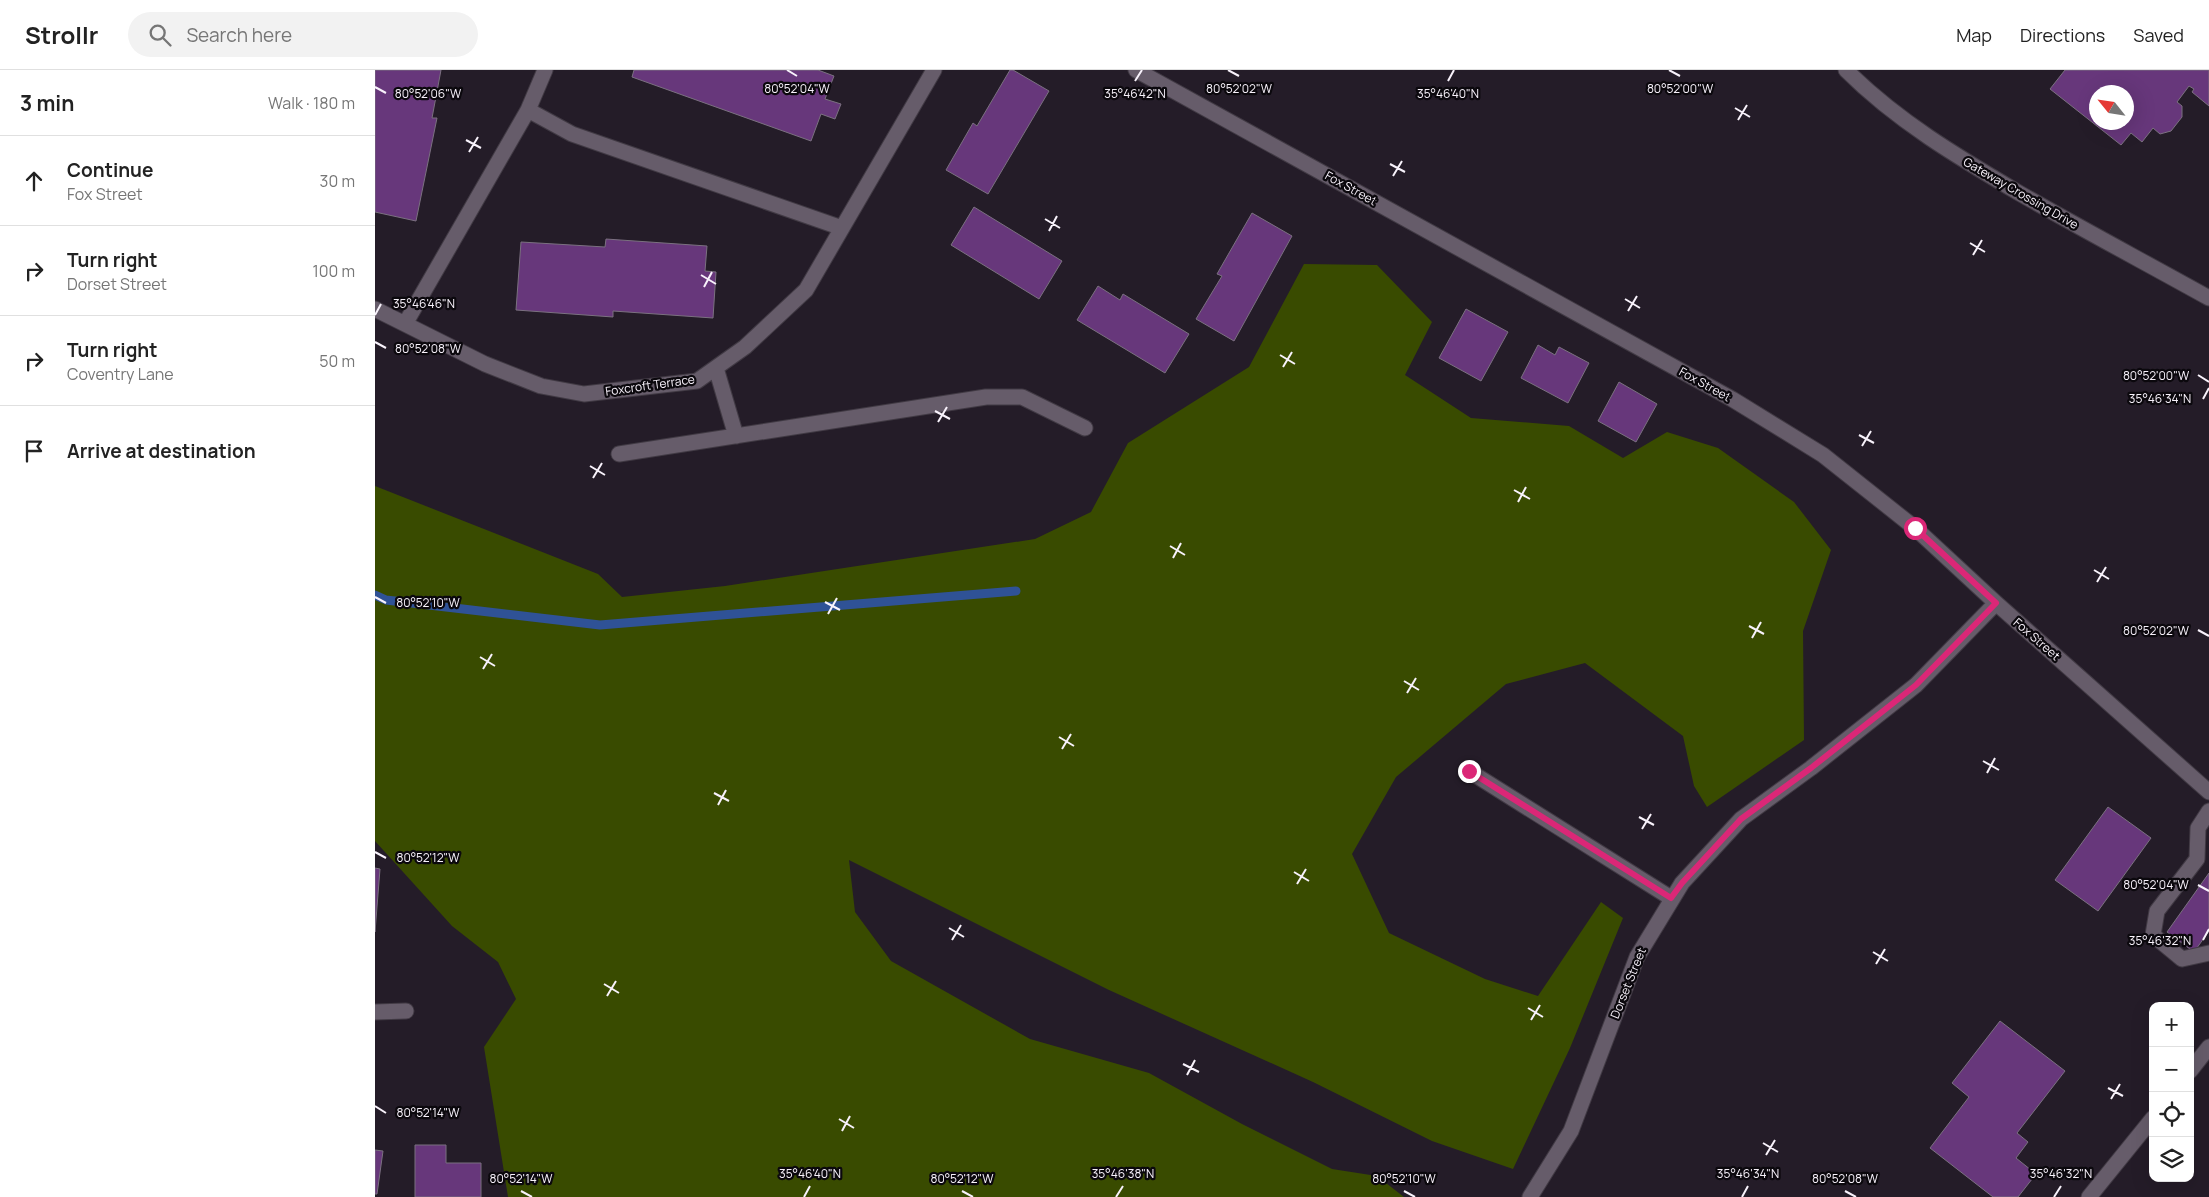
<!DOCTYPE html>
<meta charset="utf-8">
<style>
:root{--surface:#fff;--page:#f2f2f2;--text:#222;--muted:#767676;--line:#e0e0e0}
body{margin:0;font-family:Manrope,sans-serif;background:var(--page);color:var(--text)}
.controls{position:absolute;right:15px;bottom:15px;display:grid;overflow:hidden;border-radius:10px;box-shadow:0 5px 20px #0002}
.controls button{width:45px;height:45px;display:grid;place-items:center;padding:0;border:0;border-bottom:1px solid var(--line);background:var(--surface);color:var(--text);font:25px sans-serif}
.compass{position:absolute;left:1714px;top:15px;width:45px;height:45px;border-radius:50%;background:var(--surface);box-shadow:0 5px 20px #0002;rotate:300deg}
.stop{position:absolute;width:15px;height:15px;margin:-11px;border:4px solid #db2777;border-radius:50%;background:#fff}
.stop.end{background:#db2777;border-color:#fff;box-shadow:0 1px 5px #0008}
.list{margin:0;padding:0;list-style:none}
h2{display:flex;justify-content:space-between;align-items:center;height:65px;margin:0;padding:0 20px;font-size:21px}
h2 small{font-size:16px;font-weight:400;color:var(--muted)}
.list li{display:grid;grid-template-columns:32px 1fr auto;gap:15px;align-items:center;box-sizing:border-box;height:90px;padding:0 20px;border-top:1px solid var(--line)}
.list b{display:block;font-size:19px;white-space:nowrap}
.list p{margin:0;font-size:16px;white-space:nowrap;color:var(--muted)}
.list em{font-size:16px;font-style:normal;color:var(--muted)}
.icon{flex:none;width:28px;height:28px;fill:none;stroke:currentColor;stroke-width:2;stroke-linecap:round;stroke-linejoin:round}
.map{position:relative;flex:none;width:1834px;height:1127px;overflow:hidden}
header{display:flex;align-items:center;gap:30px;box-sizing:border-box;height:70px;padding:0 25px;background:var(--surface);border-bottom:1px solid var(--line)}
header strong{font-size:24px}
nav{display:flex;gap:28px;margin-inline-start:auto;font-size:18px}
.search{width:350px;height:45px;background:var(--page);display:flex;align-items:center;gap:12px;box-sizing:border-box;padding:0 18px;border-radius:28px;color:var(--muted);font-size:19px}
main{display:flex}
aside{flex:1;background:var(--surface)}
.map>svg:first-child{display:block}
.forest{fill:#394b00}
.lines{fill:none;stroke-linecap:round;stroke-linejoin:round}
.stream{stroke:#2f5296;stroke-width:9}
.building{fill:#67377b;stroke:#7b7180;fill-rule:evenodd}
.minor-casing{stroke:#413a44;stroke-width:17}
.minor{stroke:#665c6a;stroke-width:15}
.route{stroke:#db2777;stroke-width:6}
.ticks{fill:none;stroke:#f8f2fb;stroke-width:2}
.labels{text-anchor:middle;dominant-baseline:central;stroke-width:4.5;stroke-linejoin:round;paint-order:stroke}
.street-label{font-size:12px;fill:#f8f2fb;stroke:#0b080d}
.ticks-label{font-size:12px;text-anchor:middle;fill:#f8f2fb;stroke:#0b080d;stroke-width:4.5;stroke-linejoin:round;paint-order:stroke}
</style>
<header>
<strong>Strollr</strong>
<div class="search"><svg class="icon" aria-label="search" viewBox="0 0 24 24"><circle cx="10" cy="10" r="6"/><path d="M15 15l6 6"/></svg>Search here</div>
<nav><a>Map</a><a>Directions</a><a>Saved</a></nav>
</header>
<main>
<aside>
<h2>3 min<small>Walk · 180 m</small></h2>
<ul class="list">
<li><svg class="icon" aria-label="ahead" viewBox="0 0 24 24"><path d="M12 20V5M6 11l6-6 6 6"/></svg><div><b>Continue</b><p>Fox Street</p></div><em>30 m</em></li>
<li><svg class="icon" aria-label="right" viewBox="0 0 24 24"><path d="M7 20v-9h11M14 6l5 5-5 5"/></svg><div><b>Turn right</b><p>Dorset Street</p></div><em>100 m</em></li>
<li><svg class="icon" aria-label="right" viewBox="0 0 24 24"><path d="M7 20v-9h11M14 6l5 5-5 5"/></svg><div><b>Turn right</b><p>Coventry Lane</p></div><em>50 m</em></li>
<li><svg class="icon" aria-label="arrive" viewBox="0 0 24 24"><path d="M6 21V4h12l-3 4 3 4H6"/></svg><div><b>Arrive at destination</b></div></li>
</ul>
</aside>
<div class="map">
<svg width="1834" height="1127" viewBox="0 0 1834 1127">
<rect width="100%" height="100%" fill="#241c28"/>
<path class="forest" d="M929,194L1002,195L1057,252L1030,305L1096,348L1194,356L1248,388L1292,362L1343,378L1419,432L1456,480L1428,561L1429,670L1332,737L1319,716L1308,666L1210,593L1131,614L1021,707L977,784L1014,863L1110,909L1163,926L1226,832L1248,848L1195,978L1138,1099L1057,1071L938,1012L734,920L474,790L480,842L516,891L655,969L774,1003L867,1054L957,1099L1002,1106L1029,1127H133L109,977L141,929L123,892L77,856L0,771V416L223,504L247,527L350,516L660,469L716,442L753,373L874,297Z"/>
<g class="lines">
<path class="stream" d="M0,525L11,530L225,555L641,521"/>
</g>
<path class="building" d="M0,0H66L57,48H62L41,151L0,142Z
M259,0H443L459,6L450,29L466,34L460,49L446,44L436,71L257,7Z
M635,0H638L674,21L613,124L571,100L598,53L602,56Z
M1690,0H1834V36L1817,22L1819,19L1814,16L1802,32L1807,36V47L1796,61L1785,64L1778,58L1767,72L1756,63L1746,75L1675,19ZM1722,22H1752V52H1722Z
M599,137L687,191L664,229L576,175Z
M877,143L917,166L859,271L821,249L847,206L842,204Z
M231,169L332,176L330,201L341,202L338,248L238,241V247L141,240L146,172L230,177Z
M723,216L745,230L748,224L814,264L790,303L702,250Z
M1091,239L1133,262L1106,311L1064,288Z
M1163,275L1180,285L1184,277L1214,293L1193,333L1146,308Z
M1244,312L1282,334L1261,372L1223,351Z
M1733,737L1776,768L1723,841L1680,810Z
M0,798L5,799L0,862Z
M1834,803V861L1819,882L1792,862Z
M1625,951L1690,1001L1642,1063L1653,1072L1641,1088L1661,1104L1643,1127H1618L1555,1078L1594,1027L1577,1013Z
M40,1075H71V1093H106V1127H40Z
M0,1080L8,1081L2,1124H0Z"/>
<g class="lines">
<defs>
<path id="minor" d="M761,0L1357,329L1448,385L1540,458L1621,533L1834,722
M1471,0C1522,51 1583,87 1644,123C1707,159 1771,193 1834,228
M153,40L197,64L467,158
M0,239L110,294L166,316L209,324L322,311L370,277L431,220L559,0
M30,254L153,40L170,0
M341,298L361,366
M244,384L611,327H647L710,358
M1094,701L1296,828
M1834,741L1823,758L1822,789L1782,841L1778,865L1807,889L1834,883
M0,942L31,941
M1815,1001L1834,977
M1155,1127L1196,1061L1262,887L1307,813L1366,749L1436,698L1541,615L1621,533
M1714,1127L1778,1048"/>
</defs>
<use href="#minor" class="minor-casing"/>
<use href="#minor" class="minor"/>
</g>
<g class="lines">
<path class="route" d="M1094,701L1296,828L1307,813L1366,749L1436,698L1541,615L1621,533L1540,458"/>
</g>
<path class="ticks" d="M412,0L422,6M853,0L864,6M1294,0L1305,6M760,11L767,0M1073,11L1079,0M0,17L11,23M1360,38L1375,47M1363,50L1372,35M91,70L106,78M94,82L103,67M1015,94L1030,102M1018,106L1027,91M670,149L685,158M674,161L682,146M1595,173L1610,182M1598,185L1607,170M326,205L341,214M329,217L337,202M1250,229L1265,238M1253,241L1262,226M0,245L6,234M0,272L11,278M905,285L920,294M908,297L917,282M1823,305L1834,312M1828,329L1834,318M560,341L575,349M563,352L572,337M1484,365L1499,373M1487,376L1496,361M215,396L230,405M218,408L227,393M1139,420L1155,429M1143,432L1151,417M795,476L810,485M798,488L806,473M1719,500L1734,509M1722,512L1731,497M0,527L11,533M450,532L465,540M453,544L462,528M1374,556L1389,564M1823,560L1834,566M1377,568L1386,552M105,587L120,596M108,599L117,584M1029,611L1044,620M1032,623L1041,608M684,667L699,676M687,679L696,664M1608,691L1624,700M1612,703L1620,688M339,723L354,731M343,735L351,720M1264,747L1279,755M1267,759L1276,744M0,782L11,788M919,802L934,811M922,814L931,799M1823,815L1834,821M574,858L589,867M577,870L586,855M1828,870L1834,859M1498,882L1513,891M1501,894L1510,879M229,914L244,923M232,926L241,911M1153,938L1168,947M1156,950L1165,935M808,994L824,1002M812,1005L820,990M1733,1018L1748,1026M1736,1029L1745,1014M0,1036L11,1043M464,1049L479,1058M467,1061L475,1046M1388,1073L1403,1082M1391,1085L1400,1070M146,1121L157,1127M587,1121L598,1127M1029,1121L1040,1127M1470,1121L1481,1127M429,1127L435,1116M741,1127L748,1116M1367,1127L1373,1116M1679,1127L1686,1116"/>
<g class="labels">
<g class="street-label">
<text transform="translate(976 118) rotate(29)">Fox Street</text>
<text transform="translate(1646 123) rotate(30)">Gateway Crossing Drive</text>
<text transform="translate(1330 314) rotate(29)">Fox Street</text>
<text transform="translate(275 315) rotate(-8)">Foxcroft Terrace</text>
<text transform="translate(1662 569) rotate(41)">Fox Street</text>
<text transform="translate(1253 913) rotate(-68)">Dorset Street</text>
</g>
</g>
<g class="ticks-label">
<text x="422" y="23">80°52'04"W</text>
<text x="864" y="23">80°52'02"W</text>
<text x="1305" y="23">80°52'00"W</text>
<text x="760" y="28">35°46'42"N</text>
<text x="1073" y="28">35°46'40"N</text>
<text x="53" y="28">80°52'06"W</text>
<text x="49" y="238">35°46'46"N</text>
<text x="53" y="283">80°52'08"W</text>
<text x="1781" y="310">80°52'00"W</text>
<text x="1785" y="333">35°46'34"N</text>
<text x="53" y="537">80°52'10"W</text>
<text x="1781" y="565">80°52'02"W</text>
<text x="53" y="792">80°52'12"W</text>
<text x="1781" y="819">80°52'04"W</text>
<text x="1785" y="875">35°46'32"N</text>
<text x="53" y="1047">80°52'14"W</text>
<text x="435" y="1108">35°46'40"N</text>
<text x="748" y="1108">35°46'38"N</text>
<text x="1373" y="1108">35°46'34"N</text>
<text x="1686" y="1108">35°46'32"N</text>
<text x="146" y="1113">80°52'14"W</text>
<text x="587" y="1113">80°52'12"W</text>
<text x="1029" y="1113">80°52'10"W</text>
<text x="1470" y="1113">80°52'08"W</text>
</g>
</svg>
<div class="controls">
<button>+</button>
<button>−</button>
<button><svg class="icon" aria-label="locate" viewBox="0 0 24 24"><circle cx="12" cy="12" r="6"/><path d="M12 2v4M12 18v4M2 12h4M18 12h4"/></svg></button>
<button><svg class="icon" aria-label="layers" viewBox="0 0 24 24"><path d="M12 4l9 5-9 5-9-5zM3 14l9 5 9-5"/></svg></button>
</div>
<svg class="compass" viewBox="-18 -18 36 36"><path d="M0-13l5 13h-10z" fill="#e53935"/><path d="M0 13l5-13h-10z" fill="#767676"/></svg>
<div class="stop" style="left:1540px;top:458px"></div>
<div class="stop end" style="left:1094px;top:701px"></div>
</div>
</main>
